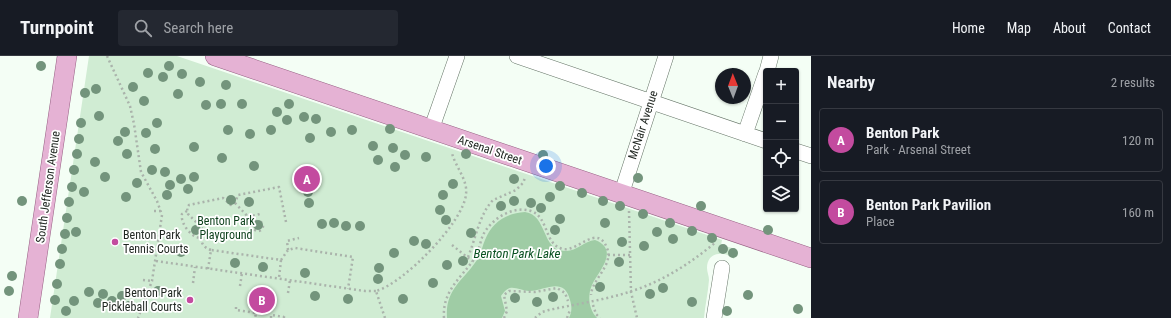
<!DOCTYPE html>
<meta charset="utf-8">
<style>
:root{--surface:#171b24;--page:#242831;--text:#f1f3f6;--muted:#9ea1a6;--line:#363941;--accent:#c34b9f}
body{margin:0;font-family:"Roboto Condensed",sans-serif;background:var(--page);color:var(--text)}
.controls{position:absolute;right:12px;top:12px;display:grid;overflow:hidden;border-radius:4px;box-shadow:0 1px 3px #0004}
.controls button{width:36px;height:36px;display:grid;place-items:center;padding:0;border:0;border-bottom:1px solid var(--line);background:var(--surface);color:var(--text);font:20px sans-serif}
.compass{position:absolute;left:715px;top:12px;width:36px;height:36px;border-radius:50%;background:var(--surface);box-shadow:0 1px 3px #0004;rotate:359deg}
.you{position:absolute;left:546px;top:110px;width:14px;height:14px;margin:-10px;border:3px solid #fff;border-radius:50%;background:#1a73e8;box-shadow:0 0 0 6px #1a73e833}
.badge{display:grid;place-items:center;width:26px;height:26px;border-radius:50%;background:var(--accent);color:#fff;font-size:13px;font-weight:700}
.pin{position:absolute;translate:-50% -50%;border:2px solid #fff;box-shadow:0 1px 4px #0006}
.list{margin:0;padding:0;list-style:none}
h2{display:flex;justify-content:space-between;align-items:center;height:52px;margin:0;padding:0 16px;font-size:17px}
h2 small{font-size:13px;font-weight:400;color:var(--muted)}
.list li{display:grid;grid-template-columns:26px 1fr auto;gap:12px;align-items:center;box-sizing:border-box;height:64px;margin:0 8px 8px;padding:0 8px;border:1px solid var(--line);border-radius:4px}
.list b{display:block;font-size:15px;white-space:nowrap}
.list p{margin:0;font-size:13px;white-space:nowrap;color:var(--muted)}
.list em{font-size:13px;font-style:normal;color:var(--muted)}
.icon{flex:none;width:22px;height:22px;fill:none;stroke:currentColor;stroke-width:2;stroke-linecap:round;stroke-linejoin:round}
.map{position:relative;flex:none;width:811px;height:262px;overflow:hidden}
header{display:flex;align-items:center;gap:24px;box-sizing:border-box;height:56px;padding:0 20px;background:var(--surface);border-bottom:1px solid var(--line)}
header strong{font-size:19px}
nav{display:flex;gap:22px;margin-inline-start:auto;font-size:14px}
.search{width:280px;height:36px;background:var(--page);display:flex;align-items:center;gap:10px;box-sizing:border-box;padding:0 14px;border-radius:4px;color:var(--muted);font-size:15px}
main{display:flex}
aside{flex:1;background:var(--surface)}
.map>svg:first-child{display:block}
.green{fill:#d0ecd3}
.water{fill:#9fcca5}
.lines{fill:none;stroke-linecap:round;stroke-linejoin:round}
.minor-casing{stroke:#677669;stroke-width:16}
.major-casing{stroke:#966083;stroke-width:20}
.path{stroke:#aab3ab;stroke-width:2.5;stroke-dasharray:2 3;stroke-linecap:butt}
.minor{stroke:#fff;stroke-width:15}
.major{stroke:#e5b2d4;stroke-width:19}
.tree{fill:#73947c}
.poi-dot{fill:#c34b9f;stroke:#fff;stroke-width:1.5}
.labels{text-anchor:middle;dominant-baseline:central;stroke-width:3.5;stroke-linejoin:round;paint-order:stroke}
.street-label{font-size:12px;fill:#222823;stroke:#fff}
.park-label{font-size:12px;fill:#0a3e19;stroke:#fff}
.poi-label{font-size:12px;fill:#222823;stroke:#fff;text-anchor:start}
.water-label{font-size:13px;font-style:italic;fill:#085020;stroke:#fff}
</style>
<header>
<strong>Turnpoint</strong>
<div class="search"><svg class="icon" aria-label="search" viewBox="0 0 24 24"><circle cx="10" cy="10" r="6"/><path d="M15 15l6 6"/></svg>Search here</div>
<nav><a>Home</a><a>Map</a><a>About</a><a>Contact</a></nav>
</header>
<main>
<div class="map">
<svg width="811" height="262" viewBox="0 0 811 262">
<rect width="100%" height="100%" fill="#f4fef5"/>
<path class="green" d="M89,0H177L722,184L721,189L736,193L734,203C724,194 707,196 707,212C707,216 709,220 709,224C708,237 705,250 704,262H50Z"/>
<path class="water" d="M525,156C548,159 541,196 566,195C577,195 584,185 595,184C621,194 597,217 592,229C587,240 589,254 597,262H569C572,256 572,251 570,244C564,220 545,235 529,235C523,235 516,231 510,232C506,233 503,237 501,240L505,255L502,262H447C445,233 463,225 477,204C481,198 482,191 485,184C492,166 507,157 525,156Z"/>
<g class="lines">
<defs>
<path id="minor" d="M517,0L766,85
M767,15L771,0
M431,74L457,0
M745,78L766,17
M796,95L811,100
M621,139L666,0
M714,262L722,212"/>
<path id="major" d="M215,0L811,202
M28,262L67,0"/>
</defs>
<use href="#minor" class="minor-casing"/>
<use href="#major" class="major-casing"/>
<path class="path" d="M107,0L130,50L134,68L141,116L157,145L162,159L152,225L138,262
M235,147L254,167
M154,155H161
M187,155L182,158C180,167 191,181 200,182
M629,155L631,236L637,262
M248,161L260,158
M253 170a5 5 0 1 1 10 0a5 5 0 1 1-10 0Z
M452,189L472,205
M211,194C199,190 201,182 202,172L188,158L187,152L189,149L223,142L231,149L235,147L238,139L279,131L286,166
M288,194L287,185L299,182
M608,199H630
M468,201C476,182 479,159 493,144L516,134L523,127L525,122
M281,204L288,194L295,192L353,201L348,233
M156,205L365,235H376
M208,213L211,194L281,204L279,222
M143,224L152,225
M193,227L195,211
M240,230L242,217
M288,237L290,224
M593,249L596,258L600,262
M236,251V254L256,257L255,262
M271,262V259L284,261V258
M385,262L376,235C403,228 464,166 466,138C468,124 455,110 452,97
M444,262C442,235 461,222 475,202C479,195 480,186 483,179C491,163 513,149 531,155C549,161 544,189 563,193C578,196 597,167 607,192C614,209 592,223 591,239
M504,262L507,255L504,239L509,235L535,236L557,232L565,237L568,245
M535,262L542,256L549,254C576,248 605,244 632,235C663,225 691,207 716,186
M567,262L570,254"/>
<use href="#minor" class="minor"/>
<use href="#major" class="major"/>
</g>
<g class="tree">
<circle cx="41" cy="10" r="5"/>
<circle cx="169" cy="10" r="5"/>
<circle cx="148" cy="17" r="5"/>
<circle cx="182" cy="18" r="5"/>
<circle cx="163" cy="21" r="5"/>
<circle cx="200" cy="26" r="5"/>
<circle cx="226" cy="29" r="5"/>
<circle cx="133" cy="31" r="5"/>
<circle cx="96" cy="33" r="5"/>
<circle cx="85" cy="37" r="5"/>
<circle cx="178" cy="38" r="5"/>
<circle cx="144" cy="45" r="5"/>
<circle cx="221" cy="48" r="5"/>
<circle cx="242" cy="48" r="5"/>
<circle cx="289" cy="48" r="5"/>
<circle cx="206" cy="49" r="5"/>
<circle cx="277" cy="56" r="5"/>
<circle cx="99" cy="60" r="5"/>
<circle cx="304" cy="61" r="5"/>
<circle cx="316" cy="63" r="5"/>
<circle cx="287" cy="64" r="5"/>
<circle cx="81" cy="67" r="5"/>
<circle cx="157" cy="67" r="5"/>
<circle cx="390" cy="73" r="5"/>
<circle cx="228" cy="74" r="5"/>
<circle cx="271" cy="74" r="5"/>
<circle cx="352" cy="74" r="5"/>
<circle cx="125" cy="76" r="5"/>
<circle cx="331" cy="76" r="5"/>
<circle cx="146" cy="77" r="5"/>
<circle cx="250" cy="78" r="5"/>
<circle cx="310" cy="82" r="5"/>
<circle cx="79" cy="83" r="5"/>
<circle cx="118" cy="85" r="5"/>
<circle cx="373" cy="90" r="5"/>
<circle cx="194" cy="91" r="5"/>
<circle cx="393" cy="92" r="5"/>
<circle cx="155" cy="93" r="5"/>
<circle cx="77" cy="98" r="5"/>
<circle cx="127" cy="98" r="5"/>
<circle cx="466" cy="98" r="5"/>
<circle cx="405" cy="99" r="5"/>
<circle cx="543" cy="99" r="5"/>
<circle cx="426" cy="101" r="5"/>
<circle cx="222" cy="102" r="5"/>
<circle cx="378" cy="104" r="5"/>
<circle cx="95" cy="106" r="5"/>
<circle cx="254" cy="110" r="5"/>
<circle cx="395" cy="111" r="5"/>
<circle cx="74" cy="114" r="5"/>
<circle cx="152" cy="114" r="5"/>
<circle cx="165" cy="116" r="5"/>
<circle cx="105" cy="121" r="5"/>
<circle cx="194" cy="121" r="5"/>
<circle cx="306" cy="122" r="5"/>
<circle cx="638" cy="122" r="5"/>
<circle cx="181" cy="123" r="5"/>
<circle cx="514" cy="123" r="5"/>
<circle cx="137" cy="127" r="5"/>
<circle cx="453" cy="128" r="5"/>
<circle cx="170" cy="129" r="5"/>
<circle cx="560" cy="130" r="5"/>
<circle cx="72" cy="131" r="5"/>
<circle cx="188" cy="133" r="5"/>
<circle cx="84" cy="136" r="5"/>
<circle cx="308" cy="136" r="5"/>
<circle cx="582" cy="137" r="5"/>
<circle cx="167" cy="139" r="5"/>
<circle cx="443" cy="139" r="5"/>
<circle cx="126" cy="141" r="5"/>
<circle cx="550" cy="141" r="5"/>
<circle cx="231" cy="144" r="5"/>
<circle cx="22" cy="145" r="5"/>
<circle cx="514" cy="145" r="5"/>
<circle cx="603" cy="145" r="5"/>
<circle cx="69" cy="146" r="5"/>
<circle cx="249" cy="146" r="5"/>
<circle cx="309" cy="147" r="5"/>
<circle cx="531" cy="147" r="5"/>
<circle cx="501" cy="150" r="5"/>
<circle cx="620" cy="150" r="5"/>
<circle cx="701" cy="150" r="5"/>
<circle cx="541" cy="152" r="5"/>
<circle cx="440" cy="154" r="5"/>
<circle cx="643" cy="158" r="5"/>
<circle cx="67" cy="162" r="5"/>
<circle cx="560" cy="163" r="5"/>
<circle cx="446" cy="164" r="5"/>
<circle cx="334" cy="167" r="5"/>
<circle cx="605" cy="167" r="5"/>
<circle cx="670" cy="167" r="5"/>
<circle cx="322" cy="168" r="5"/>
<circle cx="258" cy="169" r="5"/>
<circle cx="346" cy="170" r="5"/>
<circle cx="360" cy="170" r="5"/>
<circle cx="196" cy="174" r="5"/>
<circle cx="555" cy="174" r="5"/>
<circle cx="768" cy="174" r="5"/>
<circle cx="692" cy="175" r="5"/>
<circle cx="76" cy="176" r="5"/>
<circle cx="657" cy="176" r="5"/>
<circle cx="471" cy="177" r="5"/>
<circle cx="65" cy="178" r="5"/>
<circle cx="712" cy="182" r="5"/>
<circle cx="673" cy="183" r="5"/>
<circle cx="414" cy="185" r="5"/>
<circle cx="622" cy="186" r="5"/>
<circle cx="426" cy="188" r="5"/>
<circle cx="644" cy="190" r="5"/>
<circle cx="62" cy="193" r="5"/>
<circle cx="723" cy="193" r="5"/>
<circle cx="181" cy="196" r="5"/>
<circle cx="394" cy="197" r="5"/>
<circle cx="733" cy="197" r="5"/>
<circle cx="463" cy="205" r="5"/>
<circle cx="619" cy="206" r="5"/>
<circle cx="235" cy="207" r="5"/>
<circle cx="60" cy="208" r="5"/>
<circle cx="447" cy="209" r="5"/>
<circle cx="263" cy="211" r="5"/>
<circle cx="379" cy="212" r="5"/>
<circle cx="305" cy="217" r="5"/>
<circle cx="12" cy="220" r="5"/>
<circle cx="378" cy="223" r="5"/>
<circle cx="433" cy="227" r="5"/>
<circle cx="57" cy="228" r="5"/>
<circle cx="600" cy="231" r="5"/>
<circle cx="663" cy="232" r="5"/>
<circle cx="9" cy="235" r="5"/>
<circle cx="158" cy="235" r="5"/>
<circle cx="89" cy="236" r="5"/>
<circle cx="103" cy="238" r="5"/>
<circle cx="650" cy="238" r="5"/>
<circle cx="748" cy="239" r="5"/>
<circle cx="122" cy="240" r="5"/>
<circle cx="315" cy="240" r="5"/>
<circle cx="553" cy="241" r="5"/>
<circle cx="515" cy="242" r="5"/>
<circle cx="348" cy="243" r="5"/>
<circle cx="403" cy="243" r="5"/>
<circle cx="55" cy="244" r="5"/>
<circle cx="74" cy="245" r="5"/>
<circle cx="112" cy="245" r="5"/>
<circle cx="537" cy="246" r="5"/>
<circle cx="692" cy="246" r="5"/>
<circle cx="98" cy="247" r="5"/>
<circle cx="129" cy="250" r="5"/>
<circle cx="798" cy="253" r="5"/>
<circle cx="66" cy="255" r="5"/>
<circle cx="727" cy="255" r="5"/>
</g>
<g class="poi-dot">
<circle cx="115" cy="186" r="4"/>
<circle cx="190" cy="244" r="4"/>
</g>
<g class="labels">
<g class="street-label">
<text transform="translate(643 69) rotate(-72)">McNair Avenue</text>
<text transform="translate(490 94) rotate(19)">Arsenal Street</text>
<text transform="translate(48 131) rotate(-82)">South Jefferson Avenue</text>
</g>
<g class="park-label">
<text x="226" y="165">Benton Park<tspan x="226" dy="14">Playground</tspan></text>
</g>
<g class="poi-label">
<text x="123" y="179">Benton Park<tspan x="123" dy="14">Tennis Courts</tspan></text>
<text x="182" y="237" text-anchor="end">Benton Park<tspan x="182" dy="14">Pickleball Courts</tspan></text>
</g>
<g class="water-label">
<text x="517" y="197">Benton Park Lake</text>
</g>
</g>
</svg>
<div class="controls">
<button>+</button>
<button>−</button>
<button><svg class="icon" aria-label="locate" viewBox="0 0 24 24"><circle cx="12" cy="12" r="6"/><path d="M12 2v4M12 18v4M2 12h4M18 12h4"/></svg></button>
<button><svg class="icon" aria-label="layers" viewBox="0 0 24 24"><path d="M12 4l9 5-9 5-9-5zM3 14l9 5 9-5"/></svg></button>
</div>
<svg class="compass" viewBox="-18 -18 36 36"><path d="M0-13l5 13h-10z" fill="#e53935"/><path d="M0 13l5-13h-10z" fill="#9ea1a6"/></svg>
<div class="you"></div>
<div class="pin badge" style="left:307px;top:123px">A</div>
<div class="pin badge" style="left:262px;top:244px">B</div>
</div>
<aside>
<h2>Nearby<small>2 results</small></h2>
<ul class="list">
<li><span class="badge">A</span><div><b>Benton Park</b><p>Park · Arsenal Street</p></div><em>120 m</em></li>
<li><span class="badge">B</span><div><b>Benton Park Pavilion</b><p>Place</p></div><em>160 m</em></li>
</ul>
</aside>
</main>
